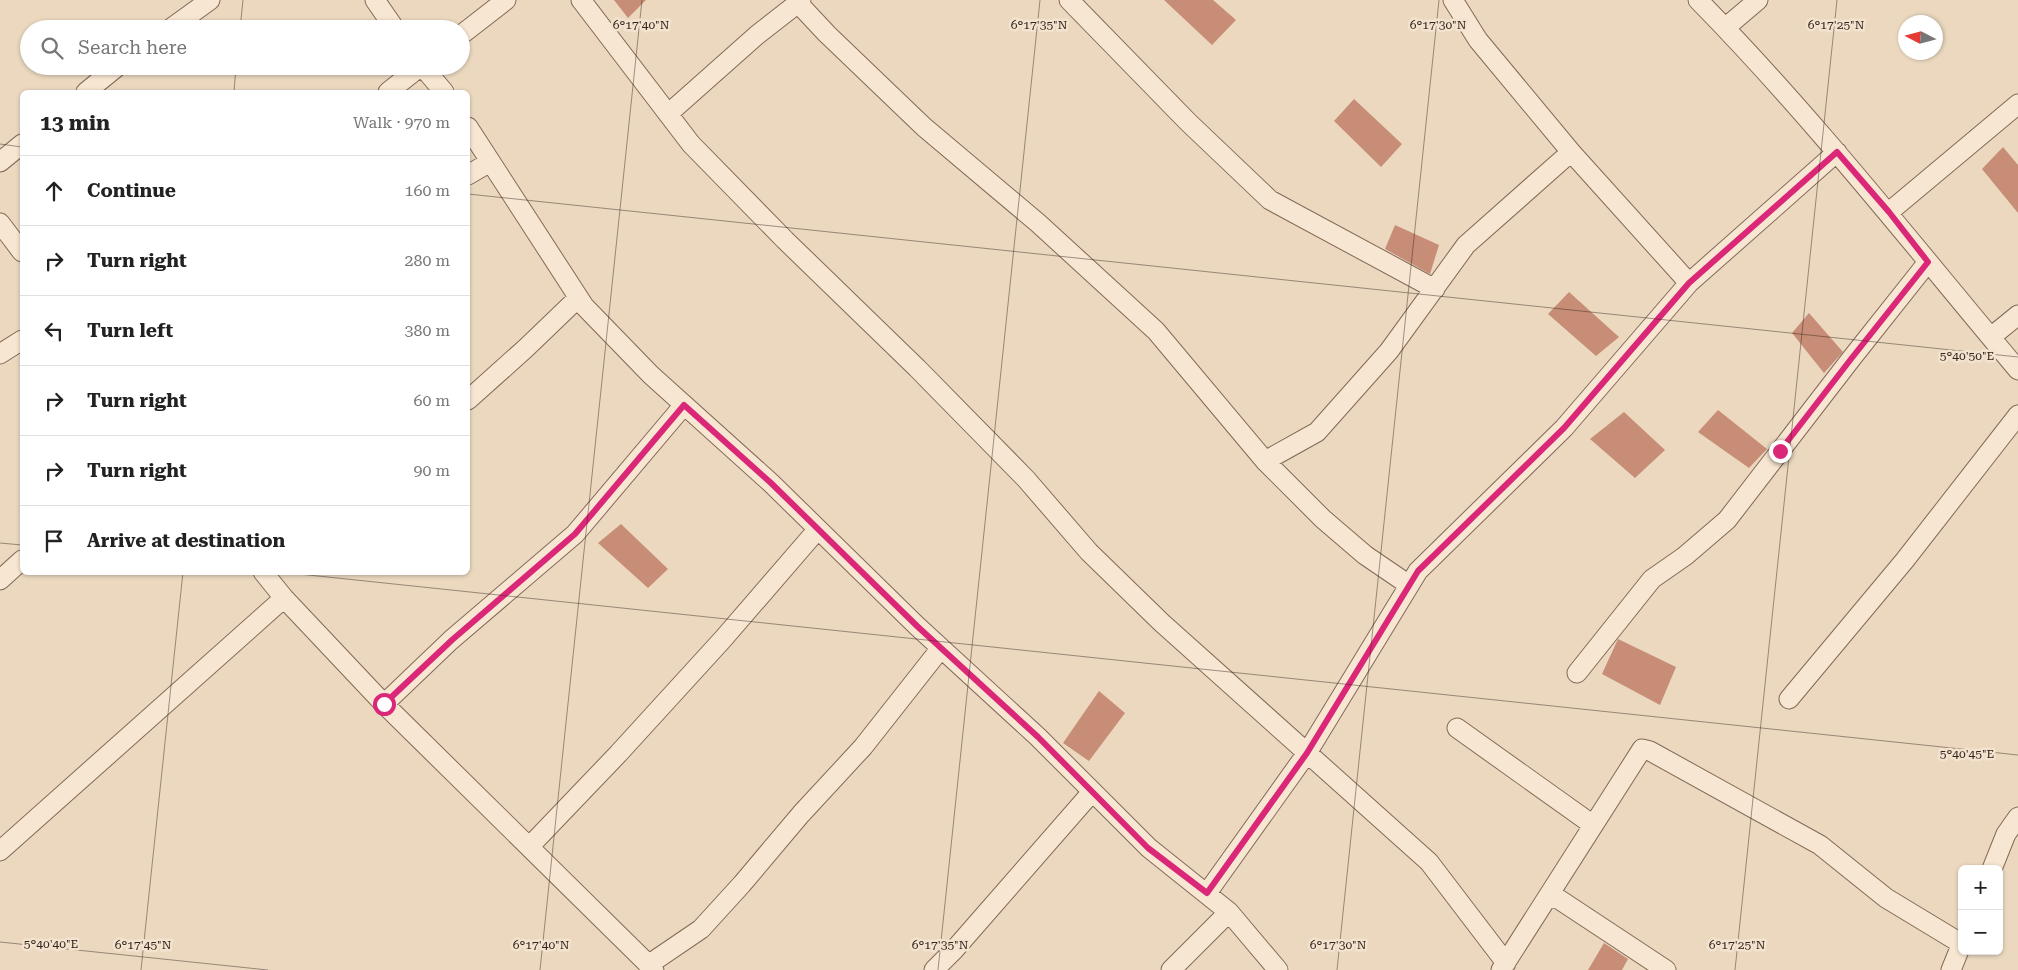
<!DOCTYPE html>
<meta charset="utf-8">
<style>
:root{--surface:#fff;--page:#f6f6f6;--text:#222;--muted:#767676;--line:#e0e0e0}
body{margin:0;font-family:"Roboto Serif",serif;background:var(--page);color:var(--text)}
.controls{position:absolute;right:15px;bottom:15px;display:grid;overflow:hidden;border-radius:8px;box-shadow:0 1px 4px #0004}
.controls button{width:45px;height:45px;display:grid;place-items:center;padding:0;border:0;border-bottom:1px solid var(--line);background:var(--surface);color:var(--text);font:25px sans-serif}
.compass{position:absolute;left:1898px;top:15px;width:45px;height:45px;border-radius:50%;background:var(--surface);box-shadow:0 1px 4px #0004;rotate:276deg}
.stop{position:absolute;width:15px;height:15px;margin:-11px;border:4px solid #db2777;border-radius:50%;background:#fff}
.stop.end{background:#db2777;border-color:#fff;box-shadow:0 1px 5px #0008}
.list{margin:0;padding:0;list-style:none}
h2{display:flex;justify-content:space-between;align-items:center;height:65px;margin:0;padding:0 20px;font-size:21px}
h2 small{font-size:16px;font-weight:400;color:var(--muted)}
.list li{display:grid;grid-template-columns:32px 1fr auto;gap:15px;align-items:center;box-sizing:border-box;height:70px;padding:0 20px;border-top:1px solid var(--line)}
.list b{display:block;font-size:19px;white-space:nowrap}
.list em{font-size:16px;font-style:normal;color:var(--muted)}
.icon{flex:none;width:28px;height:28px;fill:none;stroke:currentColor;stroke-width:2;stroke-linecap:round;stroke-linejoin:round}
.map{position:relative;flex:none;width:2018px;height:970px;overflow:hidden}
.search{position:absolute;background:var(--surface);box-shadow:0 1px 4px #0004;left:20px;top:20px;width:450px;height:55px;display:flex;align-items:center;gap:12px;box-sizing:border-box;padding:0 18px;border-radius:28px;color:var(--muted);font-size:19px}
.panel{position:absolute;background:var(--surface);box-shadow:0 1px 4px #0004;left:20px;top:90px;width:450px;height:485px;border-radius:8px}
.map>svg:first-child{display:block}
.building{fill:#c88d76}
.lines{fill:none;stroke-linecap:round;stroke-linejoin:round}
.street-casing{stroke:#836958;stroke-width:21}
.street{stroke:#f7e6d1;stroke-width:19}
.route{stroke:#db2777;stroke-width:6}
.ticks{fill:none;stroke:#33241c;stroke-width:1;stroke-opacity:0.45}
.ticks-label{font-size:12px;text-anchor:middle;fill:#33241c;stroke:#f3e3ce;stroke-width:5;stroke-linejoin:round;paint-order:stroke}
</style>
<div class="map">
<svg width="2018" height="970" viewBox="0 0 2018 970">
<rect width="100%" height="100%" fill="#ebd8bf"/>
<path class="building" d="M614,0H646L628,18Z
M1164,0H1213L1236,20L1212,45Z
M1354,99L1402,144L1381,167L1334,121Z
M2003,147L2018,165V213L1982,169Z
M1395,225L1439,245L1430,274L1385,249Z
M1569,292L1619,337L1596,356L1548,314Z
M1809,313L1843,352L1824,373L1792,333Z
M1718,410L1767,449L1749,468L1698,432Z
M1624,412L1665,450L1635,478L1590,439Z
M621,524L668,569L648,588L598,543Z
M1618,639L1676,667L1660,705L1602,674Z
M1099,691L1125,713L1089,761L1063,743Z
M1604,943L1628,959L1622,970H1588Z"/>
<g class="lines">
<defs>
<path id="street" d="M375,0L395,29
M581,0L691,144L785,240L917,368L1026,479L1089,552L1162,623L1429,862L1506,963
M801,0L798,3L827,34L924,127L1038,223L1156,331L1265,461L1323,519L1365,555L1409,585
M1069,0L1188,122L1270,200L1435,289
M1698,0C1812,116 1913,245 2018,370
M1725,28L1758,0
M170,29L210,0
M461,35L506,0
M422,66L444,92
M86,92L118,66
M388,92L421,66
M668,114L757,35L798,3
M468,127L584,306L651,375L771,483L917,626L1038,737L1149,848L1229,912L1278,970
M1571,152L1689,283
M0,162L22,144
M468,175L490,162
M1889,212L2018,104
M0,223L22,252
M1991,337L2018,315
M0,354L22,340
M468,400L526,348L578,298
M1265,461L1317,432L1389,351L1466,245L1571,152L1478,40L1453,0
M263,572L284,598L384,704L654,970
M0,580L22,560
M1577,673L1652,579L1685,556L1727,520L1851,359L1928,262
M1789,699L1905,560L2018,415
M384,704L451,640L575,534L684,405
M1457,728L1593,825
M529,847L618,754L723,639L818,529
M0,851L284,598
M1992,869L2006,834L2018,817
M1207,893L1307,753L1418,571L1564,428L1689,283L1837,152
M1549,895L1560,900L1666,970
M648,965L701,929L742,884L801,814L863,747L941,648
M934,970L954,950L1092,792
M1171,970L1229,912
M1501,970L1642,749L1650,751L1820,845L1886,898L1962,944
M1951,970L1962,943"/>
</defs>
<use href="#street" class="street-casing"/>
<use href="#street" class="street"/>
</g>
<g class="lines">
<path class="route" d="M384,704L452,640L575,534L684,405L771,483L917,626L1038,737L1148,848L1207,893L1307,753L1418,571L1564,428L1689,283L1837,152L1889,212L1928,262L1851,359L1780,451"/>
</g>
<path class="ticks" d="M240,29L243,0M234,92L236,66M0,144L22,147M468,194L2018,357M0,543L22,545M280,572L2018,755M0,942L268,970M141,970L183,572M540,970L642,0M938,970L1040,0M1337,970L1439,0M1735,970L1837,0"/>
<g class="ticks-label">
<text x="641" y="29">6°17'40"N</text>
<text x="1039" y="29">6°17'35"N</text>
<text x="1438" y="29">6°17'30"N</text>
<text x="1836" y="29">6°17'25"N</text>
<text x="1967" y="360">5°40'50"E</text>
<text x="1967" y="758">5°40'45"E</text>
<text x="51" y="948">5°40'40"E</text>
<text x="143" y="949">6°17'45"N</text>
<text x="541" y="949">6°17'40"N</text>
<text x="940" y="949">6°17'35"N</text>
<text x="1338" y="949">6°17'30"N</text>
<text x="1737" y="949">6°17'25"N</text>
</g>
</svg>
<div class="controls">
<button>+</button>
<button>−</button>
</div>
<svg class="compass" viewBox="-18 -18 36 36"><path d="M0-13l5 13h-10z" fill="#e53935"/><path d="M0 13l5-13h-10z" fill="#767676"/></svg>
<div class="stop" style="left:384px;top:704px"></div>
<div class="stop end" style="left:1780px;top:451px"></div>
<div class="search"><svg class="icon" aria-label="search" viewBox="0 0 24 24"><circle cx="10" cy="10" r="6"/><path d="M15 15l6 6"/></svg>Search here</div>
<section class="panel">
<h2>13 min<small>Walk · 970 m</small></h2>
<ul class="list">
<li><svg class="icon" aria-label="ahead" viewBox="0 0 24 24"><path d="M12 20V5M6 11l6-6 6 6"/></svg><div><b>Continue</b></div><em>160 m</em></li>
<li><svg class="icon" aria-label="right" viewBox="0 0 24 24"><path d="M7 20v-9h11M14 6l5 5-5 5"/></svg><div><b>Turn right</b></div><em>280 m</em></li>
<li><svg class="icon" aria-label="left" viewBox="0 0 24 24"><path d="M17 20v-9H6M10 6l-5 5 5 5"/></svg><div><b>Turn left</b></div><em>380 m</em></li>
<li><svg class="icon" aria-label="right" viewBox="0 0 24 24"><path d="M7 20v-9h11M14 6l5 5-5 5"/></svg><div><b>Turn right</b></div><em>60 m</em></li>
<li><svg class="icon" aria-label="right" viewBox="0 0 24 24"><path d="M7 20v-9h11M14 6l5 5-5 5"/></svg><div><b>Turn right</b></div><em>90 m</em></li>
<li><svg class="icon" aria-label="arrive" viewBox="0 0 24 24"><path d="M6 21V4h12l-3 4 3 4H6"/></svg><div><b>Arrive at destination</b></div></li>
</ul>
</section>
</div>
